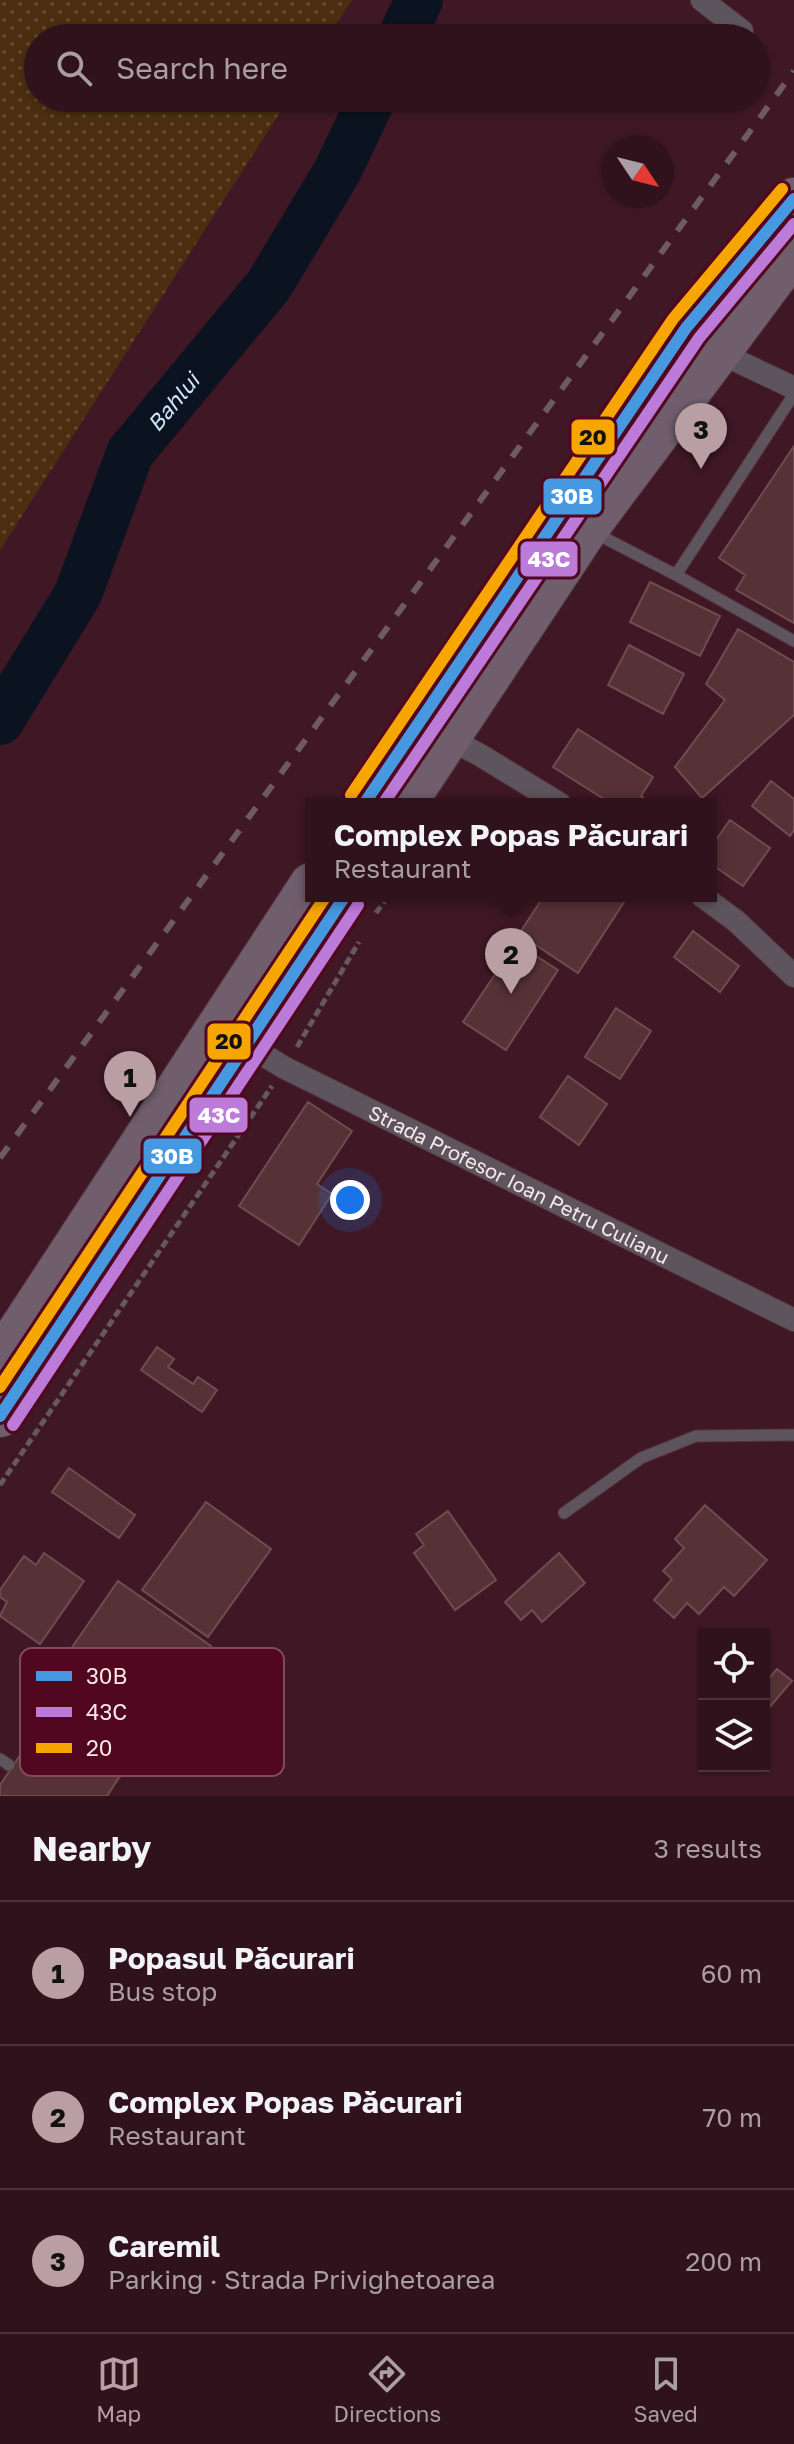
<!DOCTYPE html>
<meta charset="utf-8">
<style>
:root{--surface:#30121c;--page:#3c2029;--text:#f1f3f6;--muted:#a89ea3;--line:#4b323b;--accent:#b99fa4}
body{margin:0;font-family:"Golos Text",sans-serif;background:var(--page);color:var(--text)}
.controls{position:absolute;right:24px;bottom:24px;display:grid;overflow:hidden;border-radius:0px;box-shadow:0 2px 6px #0004}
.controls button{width:72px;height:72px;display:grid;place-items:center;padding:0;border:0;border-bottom:2px solid var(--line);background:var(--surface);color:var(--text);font:40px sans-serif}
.compass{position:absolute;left:602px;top:136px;width:72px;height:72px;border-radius:50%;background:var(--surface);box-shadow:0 2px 6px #0004;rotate:125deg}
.you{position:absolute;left:350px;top:1200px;width:28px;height:28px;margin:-20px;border:6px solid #fff;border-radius:50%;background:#1a73e8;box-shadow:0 0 0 12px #1a73e833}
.badge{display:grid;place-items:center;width:52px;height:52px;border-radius:50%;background:var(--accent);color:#111;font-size:26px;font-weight:700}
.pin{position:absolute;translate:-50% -66px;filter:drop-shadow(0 2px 4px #0008)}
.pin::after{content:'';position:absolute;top:42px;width:28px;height:24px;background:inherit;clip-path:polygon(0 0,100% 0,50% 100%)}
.popup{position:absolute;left:305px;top:798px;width:412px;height:104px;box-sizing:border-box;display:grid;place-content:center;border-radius:0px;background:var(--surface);filter:drop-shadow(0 2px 6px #0005);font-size:26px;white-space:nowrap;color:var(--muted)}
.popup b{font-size:30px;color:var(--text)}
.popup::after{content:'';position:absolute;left:50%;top:100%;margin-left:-16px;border:16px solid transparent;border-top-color:var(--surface)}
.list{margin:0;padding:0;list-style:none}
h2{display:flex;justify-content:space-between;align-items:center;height:104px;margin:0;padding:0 32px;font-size:34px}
h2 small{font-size:26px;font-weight:400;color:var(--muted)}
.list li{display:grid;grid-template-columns:52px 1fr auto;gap:24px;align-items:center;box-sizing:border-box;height:144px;padding:0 32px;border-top:2px solid var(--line)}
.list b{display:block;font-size:30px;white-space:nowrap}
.list p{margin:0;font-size:26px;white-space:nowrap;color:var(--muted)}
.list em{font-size:26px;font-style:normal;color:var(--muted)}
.icon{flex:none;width:44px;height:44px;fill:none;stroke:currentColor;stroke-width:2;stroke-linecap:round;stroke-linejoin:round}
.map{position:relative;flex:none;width:794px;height:1796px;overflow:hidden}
.search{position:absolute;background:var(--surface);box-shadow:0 2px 6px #0004;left:24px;right:24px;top:24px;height:88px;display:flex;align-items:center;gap:20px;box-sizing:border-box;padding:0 28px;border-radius:44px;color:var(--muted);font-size:30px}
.sheet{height:536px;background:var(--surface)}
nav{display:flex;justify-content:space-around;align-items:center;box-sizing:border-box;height:112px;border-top:2px solid var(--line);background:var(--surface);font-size:22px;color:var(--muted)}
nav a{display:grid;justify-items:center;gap:4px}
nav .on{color:var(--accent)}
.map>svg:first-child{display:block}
.grass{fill:url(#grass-dots)}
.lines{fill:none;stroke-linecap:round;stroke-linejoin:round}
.river{stroke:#0a131f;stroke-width:48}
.building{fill:#563237;stroke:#6e4d51;stroke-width:2}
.lane-casing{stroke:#53343d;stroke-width:13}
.street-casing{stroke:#53343d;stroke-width:24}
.highway-casing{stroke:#53343d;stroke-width:44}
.path{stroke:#665860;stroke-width:5;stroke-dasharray:8 4;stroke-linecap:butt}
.lane{stroke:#5e545d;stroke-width:11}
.street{stroke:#5e545d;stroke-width:22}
.highway{stroke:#705e6d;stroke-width:42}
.rail{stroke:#6e5a63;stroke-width:6;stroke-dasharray:14 14;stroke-linecap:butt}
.bus-1-casing{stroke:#51071f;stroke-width:18}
.bus-2-casing{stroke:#51071f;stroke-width:18}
.bus-3-casing{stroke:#51071f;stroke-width:18}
.bus-1{stroke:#4699e1;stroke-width:12}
.bus-2{stroke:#bd7bd9;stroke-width:12}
.bus-3{stroke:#f7a600;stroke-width:12}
.labels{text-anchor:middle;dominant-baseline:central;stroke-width:8;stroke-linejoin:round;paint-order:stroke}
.street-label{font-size:20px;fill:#fae7e9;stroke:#51071f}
.water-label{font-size:22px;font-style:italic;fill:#cfe4fa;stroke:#51071f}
.key{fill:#51071f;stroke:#844a5c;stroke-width:2}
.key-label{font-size:22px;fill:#fae7e9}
.line-badge{stroke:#51071f;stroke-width:3}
.badge-label{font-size:22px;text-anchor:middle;font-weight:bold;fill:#fff}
.pale-badge-label{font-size:22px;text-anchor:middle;font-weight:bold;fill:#111}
</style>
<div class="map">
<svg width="794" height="1796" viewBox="0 0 794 1796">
<defs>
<pattern id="grass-dots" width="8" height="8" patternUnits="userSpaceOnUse" patternTransform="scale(2)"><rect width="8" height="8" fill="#4b2e0f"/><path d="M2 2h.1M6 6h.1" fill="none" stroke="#664c32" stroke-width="1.8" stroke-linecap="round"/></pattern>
</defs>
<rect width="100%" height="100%" fill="#401825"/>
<path class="grass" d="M0,0H352L327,38H38V98H289L0,550Z"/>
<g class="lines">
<g class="river">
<path d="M401,38L419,0"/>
<path id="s1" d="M0,721L78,594L130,453L269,285L338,170L372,98"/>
</g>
</g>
<path class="building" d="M794,446V623L736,590L745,575L719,558Z
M650,582L720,616L700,656L630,622Z
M738,629L794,662V715L702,798L675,767L725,700L706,684Z
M629,645L684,674L663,714L608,685Z
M578,729L653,777L641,796L650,804H612L553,767Z
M771,781L794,799V830L790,836L752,806Z
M730,820L770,848L743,886L711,864V847Z
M544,896H628L578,973L519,934Z
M693,931L739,966L720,992L674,957Z
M516,943L558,970L506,1050L463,1022Z
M616,1008L651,1031L620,1079L585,1057Z
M568,1076L607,1104L579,1145L540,1117Z
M308,1102L352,1131L317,1184L332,1194L299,1245L239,1206Z
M157,1347L174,1359L168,1367L193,1384L198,1377L217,1390L202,1412L141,1370Z
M69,1468L135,1515L119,1538L52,1492Z
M206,1502L271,1549L208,1637L142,1590Z
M705,1505L767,1560L734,1596L724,1587L699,1614L687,1603L674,1618L654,1600L672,1579L663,1571L684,1548L675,1539Z
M448,1511L496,1580L455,1610L414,1553L424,1545L416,1534Z
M44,1553L84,1581L40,1644L0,1616L7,1602L0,1597V1590L24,1556L36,1565Z
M559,1553L585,1583L542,1622L532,1610L521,1620L505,1602Z
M118,1581L211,1646L159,1721L66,1656Z
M777,1669L792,1681L768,1709L764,1705V1684Z
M60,1696L139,1747L107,1796H0V1785Z"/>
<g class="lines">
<defs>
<path id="lane" d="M595,533L676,575L794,394
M676,575L794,641
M564,1513L641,1458L696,1436L794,1435
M0,1759L9,1765"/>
<g id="street">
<path d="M702,0L742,31"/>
<path d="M718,352L794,388"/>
<path d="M448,738L480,755L560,804"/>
<path d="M702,896L736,921L794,976"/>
<path id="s2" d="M245,1044L285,1068L794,1320"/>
</g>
<path id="highway" d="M364,804L686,328L794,199
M405,804L587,529L794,252
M0,1360L311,884
M0,1416L345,896"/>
</defs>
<use href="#lane" class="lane-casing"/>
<use href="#street" class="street-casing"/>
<use href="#highway" class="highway-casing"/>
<path class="path" d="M376,913L388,896
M297,1047L359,942
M0,1485L272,1086"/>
<use href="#lane" class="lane"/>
<use href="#street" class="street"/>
<use href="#highway" class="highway"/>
<path class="rail" d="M0,1158L794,71"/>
<defs>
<path id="bus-1" d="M364,804L686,328L794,199
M0,1416L345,896"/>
<path id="bus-2" d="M383,804L699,338L794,224
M13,1425L358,905"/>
<path id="bus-3" d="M351,795L673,319L782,189
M0,1387L326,896"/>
</defs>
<use href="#bus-1" class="bus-1-casing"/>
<use href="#bus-2" class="bus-2-casing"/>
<use href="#bus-3" class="bus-3-casing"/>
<use href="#bus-1" class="bus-1"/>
<use href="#bus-2" class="bus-2"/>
<use href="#bus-3" class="bus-3"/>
</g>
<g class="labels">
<g class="street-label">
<text stroke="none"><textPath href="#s2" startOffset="308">Strada Profesor Ioan Petru Culianu</textPath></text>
</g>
<g class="water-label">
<text stroke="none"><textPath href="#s1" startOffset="366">Bahlui</textPath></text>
</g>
</g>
<rect x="20" y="1648" width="264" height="128" rx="12" class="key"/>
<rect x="36" y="1671" width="36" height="10" fill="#4699e1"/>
<rect x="36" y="1707" width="36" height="10" fill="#bd7bd9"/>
<rect x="36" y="1743" width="36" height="10" fill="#f7a600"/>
<g class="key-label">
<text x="86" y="1684">30B</text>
<text x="86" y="1720">43C</text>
<text x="86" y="1756">20</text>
</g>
<g class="line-badge">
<rect x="570" y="418" width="46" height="38" rx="8" fill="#f7a600"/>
<rect x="542" y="477" width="61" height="39" rx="8" fill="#4699e1"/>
<rect x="519" y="540" width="60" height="38" rx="8" fill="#bd7bd9"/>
<rect x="206" y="1022" width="46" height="39" rx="8" fill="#f7a600"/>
<rect x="188" y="1096" width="61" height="38" rx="8" fill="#bd7bd9"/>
<rect x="142" y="1137" width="61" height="38" rx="8" fill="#4699e1"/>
</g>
<g class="badge-label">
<text x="572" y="504">30B</text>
<text x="549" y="567">43C</text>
<text x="219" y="1123">43C</text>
<text x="172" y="1164">30B</text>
</g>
<g class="pale-badge-label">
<text x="593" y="445">20</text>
<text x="229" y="1049">20</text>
</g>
</svg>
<div class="controls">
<button><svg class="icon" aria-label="locate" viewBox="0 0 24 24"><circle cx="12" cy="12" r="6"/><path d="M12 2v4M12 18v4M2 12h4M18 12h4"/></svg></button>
<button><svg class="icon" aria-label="layers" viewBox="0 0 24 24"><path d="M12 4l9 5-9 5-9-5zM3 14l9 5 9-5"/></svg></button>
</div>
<svg class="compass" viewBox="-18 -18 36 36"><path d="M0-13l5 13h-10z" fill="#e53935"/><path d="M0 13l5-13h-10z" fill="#a89ea3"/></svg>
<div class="you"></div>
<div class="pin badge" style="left:130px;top:1117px">1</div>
<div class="pin badge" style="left:511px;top:994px">2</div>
<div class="popup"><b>Complex Popas Păcurari</b>Restaurant</div>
<div class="pin badge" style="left:701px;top:469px">3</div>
<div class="search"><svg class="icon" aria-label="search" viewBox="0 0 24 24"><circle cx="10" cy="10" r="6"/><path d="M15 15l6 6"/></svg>Search here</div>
</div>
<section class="sheet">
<h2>Nearby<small>3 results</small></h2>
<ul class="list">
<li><span class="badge">1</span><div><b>Popasul Păcurari</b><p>Bus stop</p></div><em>60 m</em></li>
<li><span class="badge">2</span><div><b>Complex Popas Păcurari</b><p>Restaurant</p></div><em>70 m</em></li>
<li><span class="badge">3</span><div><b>Caremil</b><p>Parking · Strada Privighetoarea</p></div><em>200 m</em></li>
</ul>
</section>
<nav>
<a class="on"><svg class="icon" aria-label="map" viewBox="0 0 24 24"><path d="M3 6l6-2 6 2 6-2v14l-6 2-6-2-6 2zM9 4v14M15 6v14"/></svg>Map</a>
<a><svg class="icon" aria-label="directions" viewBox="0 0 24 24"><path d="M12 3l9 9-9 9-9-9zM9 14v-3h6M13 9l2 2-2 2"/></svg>Directions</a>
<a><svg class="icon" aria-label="saved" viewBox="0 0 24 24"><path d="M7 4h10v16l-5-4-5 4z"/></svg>Saved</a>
</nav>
